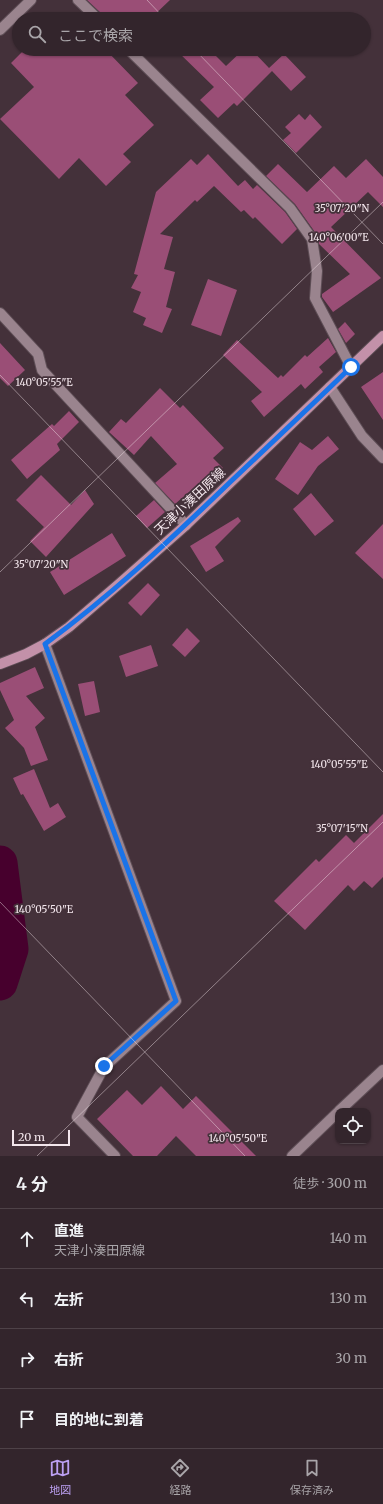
<!DOCTYPE html>
<html lang="ja">
<meta charset="utf-8">
<style>
:root{--surface:#33252c;--page:#3b2d34;--text:#f1f3f6;--muted:#a9a5a9;--line:#4e4248;--accent:#bca0f2}
body{margin:0;font-family:Merriweather,"Noto Sans JP",serif;background:var(--page);color:var(--text)}
.controls{position:absolute;right:12px;bottom:12px;display:grid;overflow:hidden;border-radius:8px;box-shadow:0 1px 3px #0004}
.controls button{width:36px;height:36px;display:grid;place-items:center;padding:0;border:0;border-bottom:1px solid var(--line);background:var(--surface);color:var(--text);font:20px sans-serif}
.scale{position:absolute;left:12px;bottom:10px;width:58px;box-sizing:border-box;padding-left:4px;border:2px solid #f3e6ec;border-top:0;font-size:11px;line-height:14px;white-space:nowrap;color:#f3e6ec;-webkit-text-stroke:3px #44313a;paint-order:stroke}
.stop{position:absolute;width:12px;height:12px;margin:-9px;border:3px solid #1a73e8;border-radius:50%;background:#fff}
.stop.end{background:#1a73e8;border-color:#fff;box-shadow:0 1px 4px #0008}
.list{margin:0;padding:0;list-style:none}
h2{display:flex;justify-content:space-between;align-items:center;height:52px;margin:0;padding:0 16px;font-size:17px}
h2 small{font-size:13px;font-weight:400;color:var(--muted)}
.list li{display:grid;grid-template-columns:26px 1fr auto;gap:12px;align-items:center;box-sizing:border-box;height:60px;padding:0 16px;border-top:1px solid var(--line)}
.list b{display:block;font-size:15px;white-space:nowrap}
.list p{margin:0;font-size:13px;white-space:nowrap;color:var(--muted)}
.list em{font-size:13px;font-style:normal;color:var(--muted)}
.icon{flex:none;width:22px;height:22px;fill:none;stroke:currentColor;stroke-width:2;stroke-linecap:round;stroke-linejoin:round}
.map{position:relative;flex:none;width:383px;height:1156px;overflow:hidden}
.search{position:absolute;background:var(--surface);box-shadow:0 1px 3px #0004;left:12px;right:12px;top:12px;height:44px;display:flex;align-items:center;gap:10px;box-sizing:border-box;padding:0 14px;border-radius:22px;color:var(--muted);font-size:15px}
.sheet{height:292px;background:var(--surface)}
nav{display:flex;justify-content:space-around;align-items:center;box-sizing:border-box;height:56px;border-top:1px solid var(--line);background:var(--surface);font-size:11px;color:var(--muted)}
nav a{display:grid;justify-items:center;gap:2px}
nav .on{color:var(--accent)}
.map>svg:first-child{display:block}
.lines{fill:none;stroke-linecap:round;stroke-linejoin:round}
.river{stroke:#47002d;stroke-width:35}
.building{fill:#9a4e76}
.minor-casing{stroke:#5e4e56;stroke-width:12}
.major-casing{stroke:#5e4e56;stroke-width:12}
.minor{stroke:#9a848e;stroke-width:10}
.major{stroke:#c391a9;stroke-width:10}
.route{stroke:#1a73e8;stroke-width:5}
.ticks{fill:none;stroke:#f3e6ec;stroke-width:1;stroke-opacity:0.45}
.labels{text-anchor:middle;dominant-baseline:central;stroke-width:3.5;stroke-linejoin:round;paint-order:stroke}
.street-label{font-size:13px;fill:#f3e6ec;stroke:#44313a}
.ticks-label{font-size:10px;text-anchor:middle;fill:#f3e6ec;stroke:#44313a;stroke-width:3.5;stroke-linejoin:round;paint-order:stroke}
</style>
<div class="map">
<svg width="383" height="1156" viewBox="0 0 383 1156">
<rect width="100%" height="100%" fill="#44313a"/>
<g class="lines">
<path class="river" d="M0,863L11,949L0,983"/>
</g>
<path class="building" d="M87,0H170L150,19H104L102,14Z
M25,49H105L138,83L125,95L154,125L123,154L131,162L106,186L79,158L59,179L0,119L34,87L11,63Z
M175,49H209L226,66L244,49H251L269,68L284,54L306,77L291,91L272,71L237,106L234,103L218,118L200,100L214,87Z
M299,114L305,120L310,114L322,127L296,153L283,140L291,133L285,127Z
M208,154L238,186L245,180L253,189L257,185L285,212L297,229L282,244L255,217L253,219L244,210L241,212L214,186L197,202L195,200L160,234L173,237L164,269L175,272L166,307L172,309L162,333L143,325L146,318L133,312L141,292L131,288L138,275L134,274L156,192L191,159L197,165Z
M366,159L383,177V207L368,192L331,227L381,278L333,312L322,297V294L350,274L319,244L317,235L295,204L266,176L278,164L307,192L334,166L346,178Z
M208,279L237,290L221,336L191,325Z
M345,322L355,334L346,343L338,329Z
M328,338L336,352L319,367L323,372L305,389L301,384L264,417L251,401L262,392L223,355L237,340L278,378L281,375L283,377L305,355L307,357Z
M0,343L25,370L8,386L0,378Z
M383,372V420L361,387Z
M160,388L180,408L183,405L224,448L213,458L223,468L207,482L204,479L175,504L155,483L177,464L151,436L134,455L109,432L121,419L126,423Z
M69,411L79,422L57,444L60,450L27,479L11,460L52,424L54,426Z
M328,436L339,449L318,466L298,495L275,479L300,442L312,450Z
M41,475L71,505L85,490L94,504L46,557L30,541L44,527L16,500Z
M311,493L334,521L315,536L293,509Z
M154,500L165,512L147,528L136,516Z
M238,517L241,521L215,547L224,561L206,572L190,546Z
M383,524V579L355,553Z
M112,533L126,556L64,595L50,572Z
M148,583L160,595L141,616L128,603Z
M187,628L200,641L185,657L172,645Z
M151,645L158,666L126,677L119,656Z
M35,667L44,688L26,696L45,718L35,727L48,760L31,766L24,748L5,728L14,720L0,690V683Z
M94,681L100,712L85,716L78,684Z
M34,769L50,808L58,803L66,817L44,831L23,794L21,795L13,778Z
M383,814V877L372,888L364,881L354,891L348,885L305,930L274,901L316,859L319,862L346,835L354,843Z
M161,1086L183,1109L196,1096L256,1156H196L176,1136L157,1156H133L97,1119L127,1090L142,1105Z"/>
<g class="lines">
<defs>
<path id="minor" d="M78,0L98,19
M0,30L31,0
M128,49L290,208L312,239L317,271L315,298L351,367
M0,313L38,354L42,370L186,525
M330,387L362,436L383,458
M45,644L176,1001L104,1067L77,1117L115,1156
M339,1111L383,1070
M292,1156L338,1112"/>
<path id="major" d="M0,664L26,654L45,644L69,627L119,584L186,525L383,336"/>
</defs>
<use href="#minor" class="minor-casing"/>
<use href="#major" class="major-casing"/>
<use href="#minor" class="minor"/>
<use href="#major" class="major"/>
</g>
<g class="lines">
<path class="route" d="M104,1066L176,1001L45,644C109,597 167,543 224,488C266,448 309,408 351,367"/>
</g>
<path class="ticks" d="M147,0L165,19M194,49L383,244M0,375L383,772M0,572L383,202M0,902L245,1156M37,1156L383,822"/>
<g class="labels">
<g class="street-label">
<text transform="translate(190 501) rotate(-43)">天津小湊田原線</text>
</g>
</g>
<g class="ticks-label">
<text x="342" y="212">35°07'20"N</text>
<text x="339" y="241">140°06'00"E</text>
<text x="44" y="386">140°05'55"E</text>
<text x="41" y="568">35°07'20"N</text>
<text x="339" y="768">140°05'55"E</text>
<text x="342" y="832">35°07'15"N</text>
<text x="44" y="913">140°05'50"E</text>
<text x="238" y="1142">140°05'50"E</text>
</g>
</svg>
<div class="controls">
<button><svg class="icon" aria-label="locate" viewBox="0 0 24 24"><circle cx="12" cy="12" r="6"/><path d="M12 2v4M12 18v4M2 12h4M18 12h4"/></svg></button>
</div>
<div class="scale">20 m</div>
<div class="stop" style="left:351px;top:367px"></div>
<div class="stop end" style="left:104px;top:1066px"></div>
<div class="search"><svg class="icon" aria-label="search" viewBox="0 0 24 24"><circle cx="10" cy="10" r="6"/><path d="M15 15l6 6"/></svg>ここで検索</div>
</div>
<section class="sheet">
<h2>4 分<small>徒歩 · 300 m</small></h2>
<ul class="list">
<li><svg class="icon" aria-label="ahead" viewBox="0 0 24 24"><path d="M12 20V5M6 11l6-6 6 6"/></svg><div><b>直進</b><p>天津小湊田原線</p></div><em>140 m</em></li>
<li><svg class="icon" aria-label="left" viewBox="0 0 24 24"><path d="M17 20v-9H6M10 6l-5 5 5 5"/></svg><div><b>左折</b></div><em>130 m</em></li>
<li><svg class="icon" aria-label="right" viewBox="0 0 24 24"><path d="M7 20v-9h11M14 6l5 5-5 5"/></svg><div><b>右折</b></div><em>30 m</em></li>
<li><svg class="icon" aria-label="arrive" viewBox="0 0 24 24"><path d="M6 21V4h12l-3 4 3 4H6"/></svg><div><b>目的地に到着</b></div></li>
</ul>
</section>
<nav>
<a class="on"><svg class="icon" aria-label="map" viewBox="0 0 24 24"><path d="M3 6l6-2 6 2 6-2v14l-6 2-6-2-6 2zM9 4v14M15 6v14"/></svg>地図</a>
<a><svg class="icon" aria-label="directions" viewBox="0 0 24 24"><path d="M12 3l9 9-9 9-9-9zM9 14v-3h6M13 9l2 2-2 2"/></svg>経路</a>
<a><svg class="icon" aria-label="saved" viewBox="0 0 24 24"><path d="M7 4h10v16l-5-4-5 4z"/></svg>保存済み</a>
</nav>
